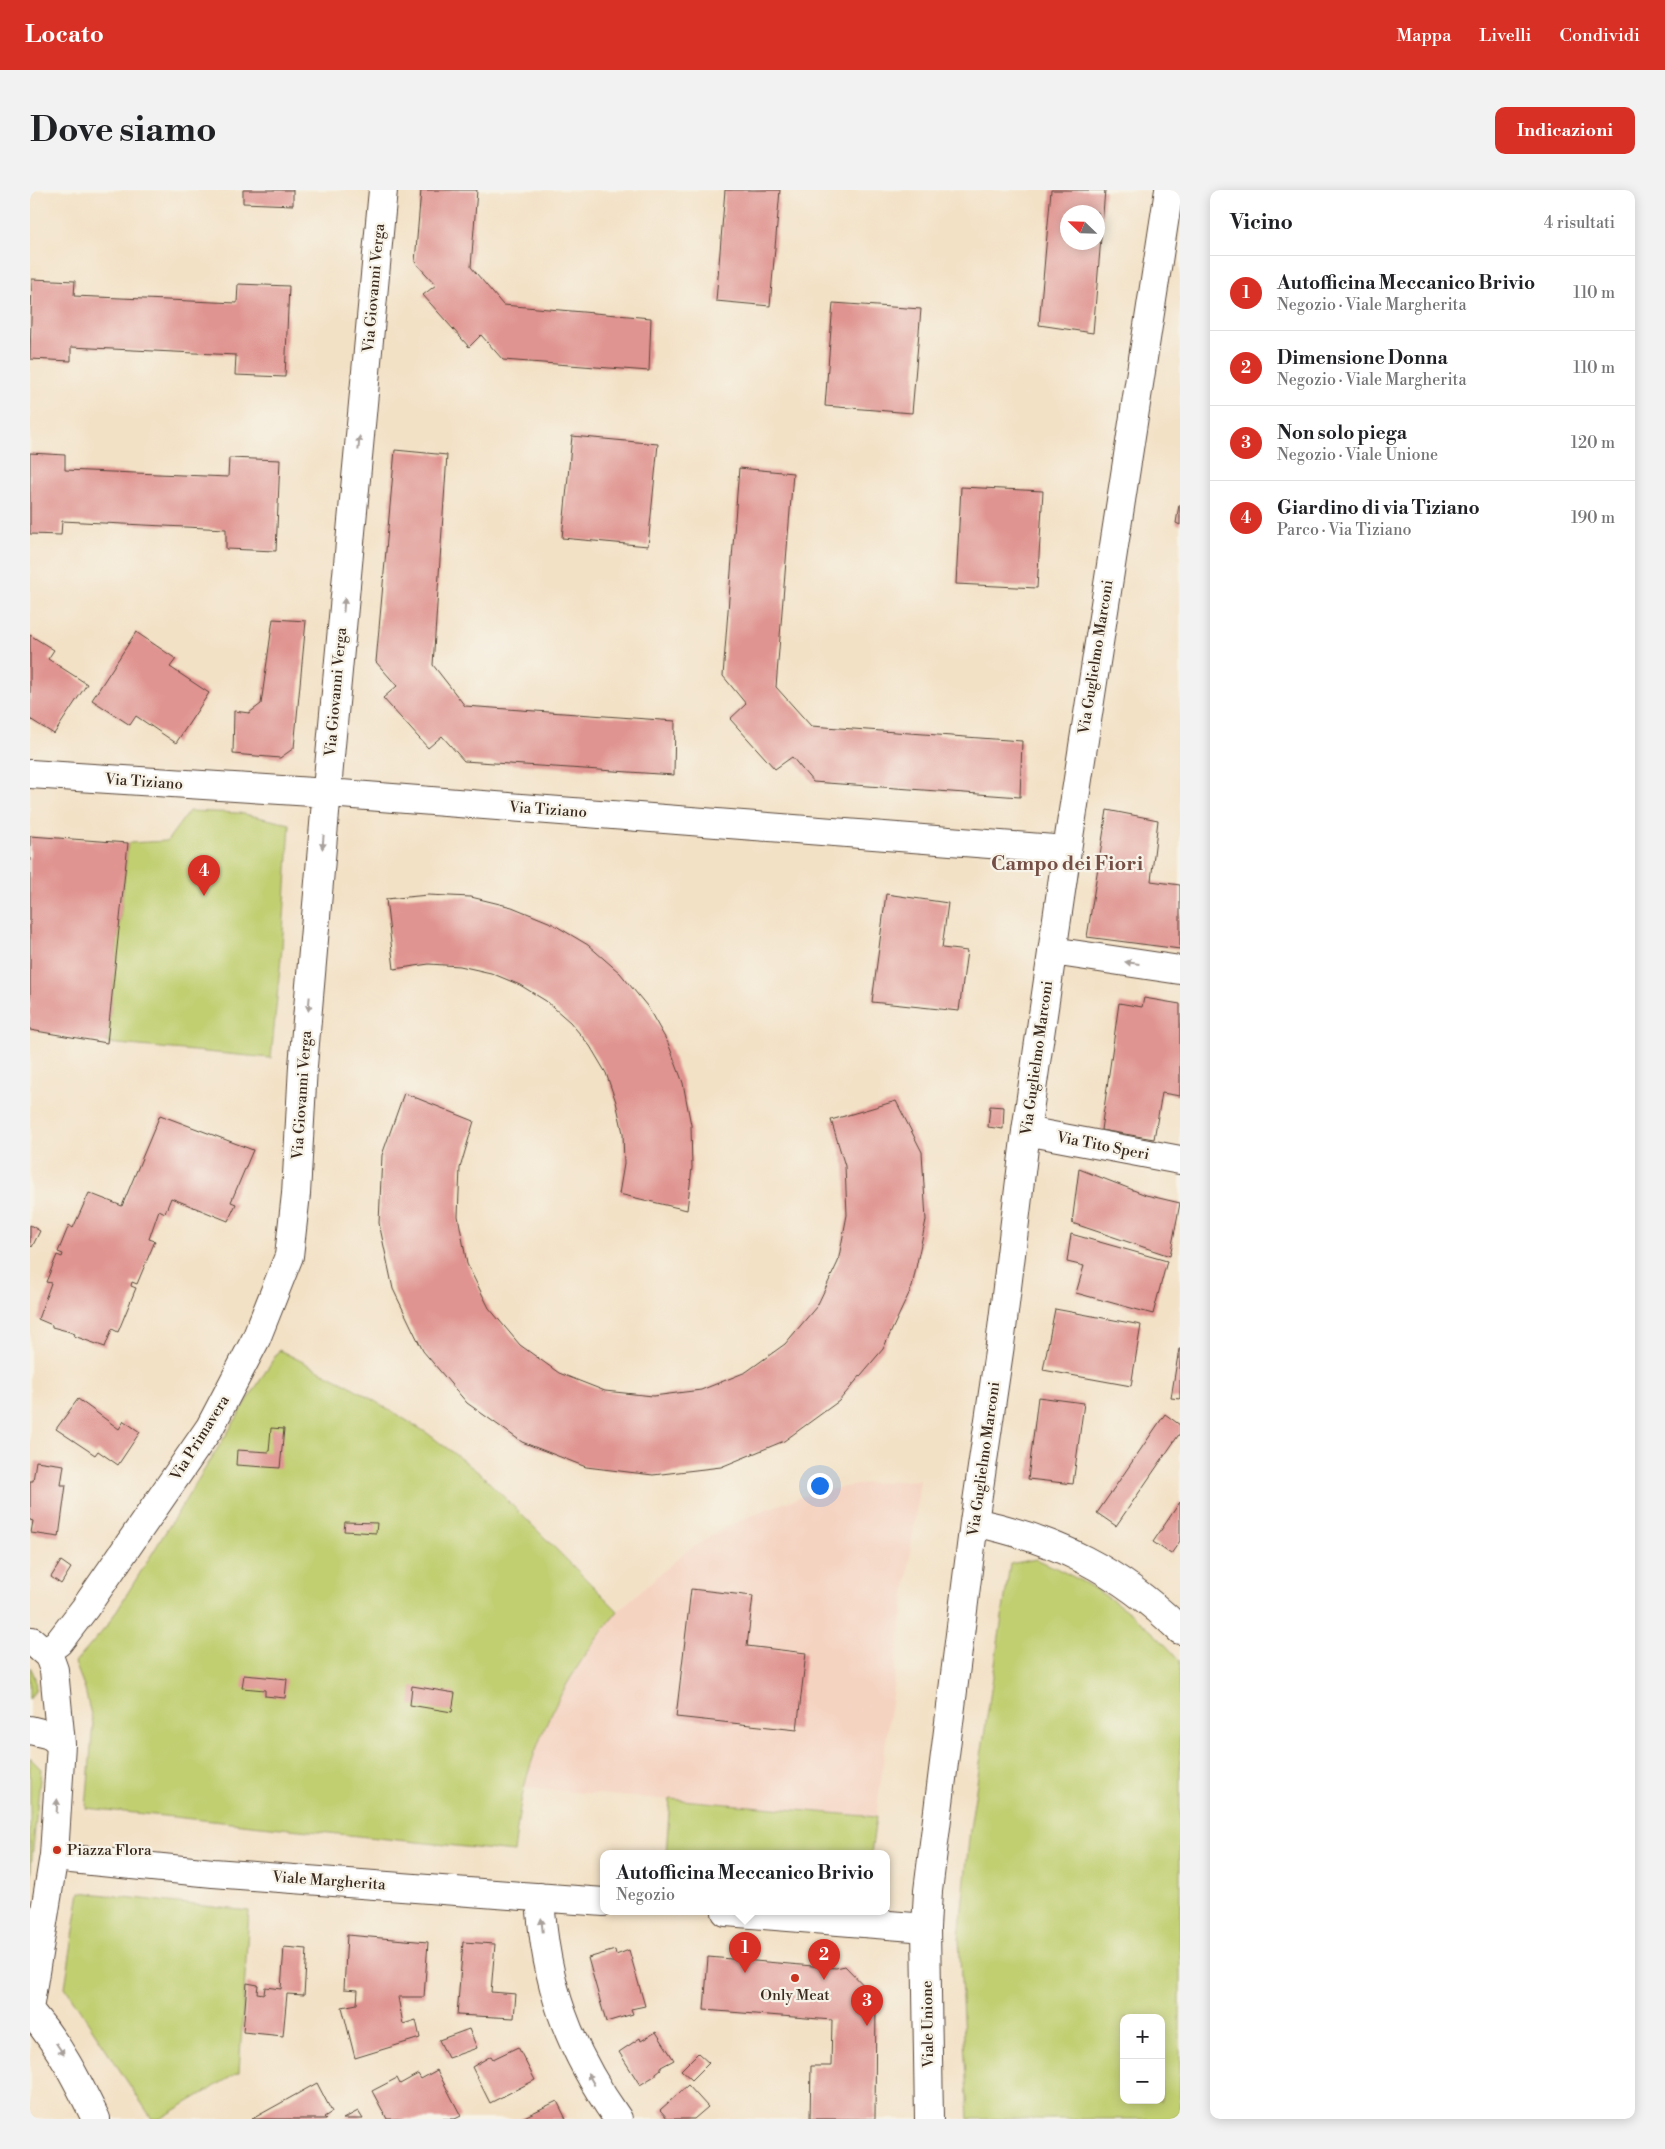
<!DOCTYPE html>
<html lang="it">
<meta charset="utf-8">
<style>
:root{--surface:#fff;--page:#f2f2f2;--text:#202124;--muted:#757577;--line:#e0e0e0;--accent:#d93025}
body{margin:0;font-family:"Libre Bodoni",serif;background:var(--page);color:var(--text)}
.controls{position:absolute;right:15px;bottom:15px;display:grid;overflow:hidden;border-radius:10px;box-shadow:0 2px 12px #0003}
.controls button{width:45px;height:45px;display:grid;place-items:center;padding:0;border:0;border-bottom:1px solid var(--line);background:var(--surface);color:var(--text);font:25px sans-serif}
.compass{position:absolute;left:1030px;top:15px;width:45px;height:45px;border-radius:50%;background:var(--surface);box-shadow:0 2px 12px #0003;rotate:293deg}
.you{position:absolute;left:789px;top:1295px;width:18px;height:18px;margin:-12px;border:4px solid #fff;border-radius:50%;background:#1a73e8;box-shadow:0 0 0 8px #1a73e833}
.badge{display:grid;place-items:center;width:32px;height:32px;border-radius:50%;background:var(--accent);color:#fff;font-size:16px;font-weight:700}
.pin{position:absolute;translate:-50% -41px;filter:drop-shadow(0 1px 2px #0008)}
.pin::after{content:'';position:absolute;top:26px;width:18px;height:15px;background:inherit;clip-path:polygon(0 0,100% 0,50% 100%)}
.popup{position:absolute;left:570px;top:1660px;width:290px;height:65px;box-sizing:border-box;display:grid;place-content:center;border-radius:10px;background:var(--surface);filter:drop-shadow(0 1px 4px #0005);font-size:16px;white-space:nowrap;color:var(--muted)}
.popup b{font-size:19px;color:var(--text)}
.popup::after{content:'';position:absolute;left:50%;top:100%;margin-left:-10px;border:10px solid transparent;border-top-color:var(--surface)}
.list{margin:0;padding:0;list-style:none}
h2{display:flex;justify-content:space-between;align-items:center;height:65px;margin:0;padding:0 20px;font-size:21px}
h2 small{font-size:16px;font-weight:400;color:var(--muted)}
.list li{display:grid;grid-template-columns:32px 1fr auto;gap:15px;align-items:center;box-sizing:border-box;height:75px;padding:0 20px;border-top:1px solid var(--line)}
.list b{display:block;font-size:19px;white-space:nowrap}
.list p{margin:0;font-size:16px;white-space:nowrap;color:var(--muted)}
.list em{font-size:16px;font-style:normal;color:var(--muted)}
.map{position:relative;flex:none;width:1150px;height:1929px;overflow:hidden;border-radius:10px}
header{display:flex;align-items:center;gap:30px;box-sizing:border-box;height:70px;padding:0 25px;background:var(--accent);color:#fff}
header strong{font-size:24px}
nav{display:flex;gap:28px;margin-inline-start:auto;font-size:18px}
.intro{display:flex;align-items:center;justify-content:space-between;box-sizing:border-box;height:120px;padding:0 30px}
h1{margin:0;font-size:35px}
.button{padding:12px 22px;border-radius:10px;background:var(--accent);color:#fff;font-size:18px;font-weight:700}
main{display:flex;gap:30px;padding:0 30px}
aside{flex:1;background:var(--surface);border-radius:10px;box-shadow:0 2px 12px #0003}
.map>svg:first-child{display:block}
.built{fill:#f5d3c1}
.green{fill:#c1cf71;stroke:#7e7c48;fill-rule:evenodd}
.building{fill:#e09491;fill-rule:evenodd}
.lines{fill:none;stroke-linecap:round;stroke-linejoin:round}
.minor-casing{stroke:#574537;stroke-width:30}
.minor{stroke:#fff;stroke-width:28}
.oneway{fill:#a79f9a}
.poi-dot{fill:#c8321e;stroke:#f7f3e8;stroke-width:2}
.labels{text-anchor:middle;dominant-baseline:central;stroke-width:4.5;stroke-linejoin:round;paint-order:stroke}
.street-label{font-size:15px;fill:#3b2a1e;stroke:#f7f3e8}
.poi-label{font-size:15px;fill:#3b2a1e;stroke:#f7f3e8;text-anchor:start}
.district-label{font-size:20px;font-weight:bold;fill:#754f46;stroke:#f7f3e8}
</style>
<header>
<strong>Locato</strong>
<nav><a>Mappa</a><a>Livelli</a><a>Condividi</a></nav>
</header>
<div class="intro"><h1>Dove siamo</h1><a class="button">Indicazioni</a></div>
<main>
<div class="map">
<svg width="1150" height="1929" viewBox="0 0 1150 1929">
<rect width="100%" height="100%" fill="#f7f3e8"/>
<filter id="ink" filterUnits="userSpaceOnUse"><feTurbulence type="fractalNoise" baseFrequency=".02" numOctaves="2"/><feDisplacementMap in="SourceGraphic" scale="10" xChannelSelector="R" yChannelSelector="G"/><feConvolveMatrix kernelMatrix="1 2 1 2 8 2 1 2 1" color-interpolation-filters="sRGB"/></filter>
<filter id="wash" filterUnits="userSpaceOnUse"><feTurbulence type="fractalNoise" baseFrequency=".0096" numOctaves="4" result="noise"/><feDisplacementMap in="SourceGraphic" scale="20" xChannelSelector="R" yChannelSelector="G"/><feGaussianBlur stdDeviation="1.12" result="paint"/><feColorMatrix in="noise" values="0 0 0 0 0 0 0 0 0 0 0 0 0 0 0 0 0 1.4 0 .05"/><feComposite in="paint" operator="in"/></filter>
<g filter="url(#wash)">
<rect width="100%" height="100%" fill="#f3e1c6"/>
<path class="built" d="M890,1290L846,1627L494,1598L504,1564L519,1526L538,1489L561,1454L588,1421L655,1362L695,1338L736,1319L786,1302L838,1293Z"/>
<path class="green" d="M159,621L209,623L260,634L252,758L241,868L77,853L98,653L137,651Z
M249,1160L317,1194L397,1243L452,1285L588,1421C545,1474 511,1531 494,1598C489,1618 487,1640 484,1662L56,1618L63,1533L54,1496L45,1473L77,1436Z
M1006,1369C1062,1393 1110,1424 1150,1471V1921L1143,1929H938L929,1749L940,1639L980,1374ZM1094,1828H1131V1910H1094Z
M0,1477C7,1488 8,1499 0,1510Z
M0,1568L11,1579L0,1688Z
M640,1609L846,1627L841,1664H636Z
M50,1702L219,1721L209,1882L130,1929H122L35,1797Z"/>
<g id="blocks">
<path class="building" d="M213,0H263V15L213,13Z
M391,0H447L441,77L473,115L621,128L619,181L473,170L451,145L439,157L393,105L406,95L385,72Z
M695,0H750L740,116L686,111Z
M1021,0H1075L1063,143L1009,135ZM1038,22H1068V52H1038Z
M2,89L45,91L44,106L207,113L208,94L259,96L255,187L205,185L206,165L41,157V171L0,169Z
M803,113L891,119L882,223L795,216Z
M542,246L628,254L618,356L532,348Z
M365,260L417,265L403,475L435,516L645,531L644,585L434,571L412,546L398,558L353,508L367,496L346,472Z
M0,263L35,265V280L198,287L199,268L250,270L246,361L196,359V339L32,331L31,345L0,344Z
M709,278L763,283L746,497L781,536L992,551L990,607L783,592L762,567L745,579L700,529L716,514L693,486Z
M931,297L1013,301L1007,398L926,394Z
M1149,315H1150V335L1146,333Z
M243,429L276,431L264,558L250,568L203,564L204,521L219,523L231,514Z
M106,442L146,469L140,477L179,503L146,553L106,526L100,535L62,510Z
M0,445L24,460L18,469L57,494L24,544L0,529Z
M1077,620L1128,630L1121,691L1150,695V759L1057,747Z
M0,646L98,653L77,853L0,840Z
M856,704L918,713L912,758L937,761L929,821L842,812Z
M398,705L441,707L482,717L521,733L558,755L590,783L617,816L638,853L653,893L661,935L662,978L657,1020L589,1004L594,974L593,943L586,912L576,883L560,856L540,832L516,811L490,795L461,783L430,776L399,774L364,779L356,709Z
M1114,808L1150,814V906L1132,903L1124,949L1071,940L1089,813L1112,817Z
M374,903L444,931L430,978L428,1026L437,1074L459,1118L490,1155L529,1183L575,1201L623,1206L671,1200L716,1182L755,1154L787,1116L808,1072L817,1025L815,976L801,930L866,911L892,962L896,1030L882,1097L853,1159L809,1211L754,1251L691,1277L623,1285L556,1277L492,1252L437,1213L393,1161L363,1099L349,1033L352,965Z
M960,916L974,917L973,939L958,937Z
M130,925L223,960L201,1012L206,1014L198,1031L141,1008L135,1023L129,1020L119,1049L125,1051L107,1094L102,1092L101,1096L106,1098L88,1142L82,1139L75,1157L44,1146L45,1144L37,1141L22,1137V1135L8,1129L21,1093L16,1092L27,1065L32,1067L33,1064L28,1062L39,1035L43,1038L59,1003L92,1016Z
M1049,979L1116,1005L1150,1013L1140,1066L1042,1033Z
M0,1035L10,1041L2,1057L0,1055Z
M1041,1044L1137,1071L1123,1124L1046,1103L1054,1076L1037,1072Z
M1025,1119L1111,1135L1101,1196L1013,1180Z
M1149,1159H1150V1209L1141,1208Z
M1008,1207L1054,1213L1043,1294L998,1289Z
M48,1209L89,1239L94,1231L110,1242L88,1275L68,1261L65,1265L26,1239Z
M1135,1224L1150,1235V1243L1086,1336L1067,1323Z
M241,1238L254,1239L250,1278L206,1275L207,1260L239,1262Z
M6,1271L34,1275L31,1295H36L29,1347L1,1343L3,1331L0,1330V1291H3Z
M1150,1312V1351L1141,1364L1123,1352Z
M315,1332L347,1333L346,1343L314,1341Z
M31,1371L41,1378L31,1394L21,1387Z
M661,1399L723,1406L717,1456L776,1463L767,1540L646,1527Z
M214,1485L257,1489L255,1508L235,1506V1500L212,1498Z
M382,1496L425,1503L422,1522L380,1515Z
M317,1745L398,1752L394,1807H368L373,1834L386,1830L390,1848L325,1868L312,1817L327,1814L328,1800L314,1799Z
M433,1752L465,1754L461,1802L486,1804L484,1828L427,1825Z
M254,1757L277,1759L274,1805L257,1804L253,1846L213,1842L217,1793L228,1795L227,1803L234,1804L235,1797L251,1799Z
M585,1760L586,1765L599,1760L615,1816L601,1819L603,1824L576,1832L558,1768Z
M678,1767L806,1778L815,1776L846,1808L845,1929H780L781,1876H801L802,1830L674,1820Z
M439,1839L447,1858L418,1868L409,1850Z
M626,1842L644,1870L631,1877V1879L626,1883V1885L610,1895L589,1862L610,1848L611,1851Z
M488,1857L505,1890L460,1913L442,1877L461,1866L463,1869Z
M668,1863L679,1873L662,1890L651,1880Z
M407,1880L431,1926L425,1929H357L342,1901L367,1888L370,1894L388,1884L391,1889Z
M287,1893L302,1922L294,1927L296,1929H222Z
M658,1895L678,1917L664,1929H638L630,1920Z
M527,1911L536,1929H490Z
M328,1921L333,1929H313Z"/>
</g>
</g>
<g filter="url(#ink)">
<use href="#blocks" fill-opacity="0" stroke="#574537" stroke-width="1"/>
<g class="lines">
<defs>
<path id="minor" d="M0,584L298,603L1037,660
M1022,761L1150,780
M996,941L1150,970
M944,1332C1026,1349 1090,1381 1150,1440
M15,1462L29,1452L55,1418L180,1237L226,1149L259,1066L266,1004L273,876L299,577L353,0
M0,1540L20,1545L31,1554
M24,1665L41,1669L183,1683L574,1712
M510,1707C515,1794 538,1858 588,1929
M696,1722L896,1738
M0,1813L24,1665L31,1554L24,1480L19,1466L2,1451
M0,1821C30,1856 46,1888 66,1929
M899,1929L896,1738L898,1701L944,1332L970,1155L996,941L1037,660L1139,0"/>
</defs>
<use href="#minor" class="minor-casing"/>
<use href="#minor" class="minor"/>
</g>
<defs><path id="oneway-solid" d="M-6-.8H1V-3.2L6.5 0L1 3.2V.8H-6Z" transform="scale(1.25)"/></defs>
<g class="oneway">
<use href="#oneway-solid" transform="translate(329 253) rotate(-85)"/>
<use href="#oneway-solid" transform="translate(314 415) rotate(-85)"/>
<use href="#oneway-solid" transform="translate(293 652) rotate(95)"/>
<use href="#oneway-solid" transform="translate(1102 773) rotate(-172)"/>
<use href="#oneway-solid" transform="translate(279 814) rotate(95)"/>
<use href="#oneway-solid" transform="translate(27 1616) rotate(-87)"/>
<use href="#oneway-solid" transform="translate(512 1735) rotate(-96)"/>
<use href="#oneway-solid" transform="translate(30 1859) rotate(56)"/>
<use href="#oneway-solid" transform="translate(561 1889) rotate(-119)"/>
</g>
</g>
<g class="poi-dot">
<circle cx="27" cy="1660" r="5"/>
<circle cx="765" cy="1788" r="5"/>
</g>
<g class="labels">
<g class="street-label">
<text transform="translate(344 98) rotate(-85)">Via Giovanni Verga</text>
<text transform="translate(1066 467) rotate(-81)">Via Guglielmo Marconi</text>
<text transform="translate(306 502) rotate(-85)">Via Giovanni Verga</text>
<text transform="translate(114 592) rotate(4)">Via Tiziano</text>
<text transform="translate(518 620) rotate(4)">Via Tiziano</text>
<text transform="translate(1007 868) rotate(-82)">Via Guglielmo Marconi</text>
<text transform="translate(272 905) rotate(-86)">Via Giovanni Verga</text>
<text transform="translate(1073 956) rotate(11)">Via Tito Speri</text>
<text transform="translate(170 1248) rotate(-58)">Via Primavera</text>
<text transform="translate(954 1269) rotate(-82)">Via Guglielmo Marconi</text>
<text transform="translate(299 1691) rotate(4)">Viale Margherita</text>
<text transform="translate(898 1834) rotate(-91)">Viale Unione</text>
</g>
<g class="poi-label">
<text x="37" y="1660">Piazza Flora</text>
<text x="765" y="1805" text-anchor="middle">Only Meat</text>
</g>
<g class="district-label">
<text x="1037" y="674">Campo dei Fiori</text>
</g>
</g>
</svg>
<div class="controls">
<button>+</button>
<button>−</button>
</div>
<svg class="compass" viewBox="-18 -18 36 36"><path d="M0-13l5 13h-10z" fill="#e53935"/><path d="M0 13l5-13h-10z" fill="#757577"/></svg>
<div class="you"></div>
<div class="pin badge" style="left:715px;top:1783px">1</div>
<div class="popup"><b>Autofficina Meccanico Brivio</b>Negozio</div>
<div class="pin badge" style="left:794px;top:1790px">2</div>
<div class="pin badge" style="left:837px;top:1836px">3</div>
<div class="pin badge" style="left:174px;top:706px">4</div>
</div>
<aside>
<h2>Vicino<small>4 risultati</small></h2>
<ul class="list">
<li><span class="badge">1</span><div><b>Autofficina Meccanico Brivio</b><p>Negozio · Viale Margherita</p></div><em>110 m</em></li>
<li><span class="badge">2</span><div><b>Dimensione Donna</b><p>Negozio · Viale Margherita</p></div><em>110 m</em></li>
<li><span class="badge">3</span><div><b>Non solo piega</b><p>Negozio · Viale Unione</p></div><em>120 m</em></li>
<li><span class="badge">4</span><div><b>Giardino di via Tiziano</b><p>Parco · Via Tiziano</p></div><em>190 m</em></li>
</ul>
</aside>
</main>
